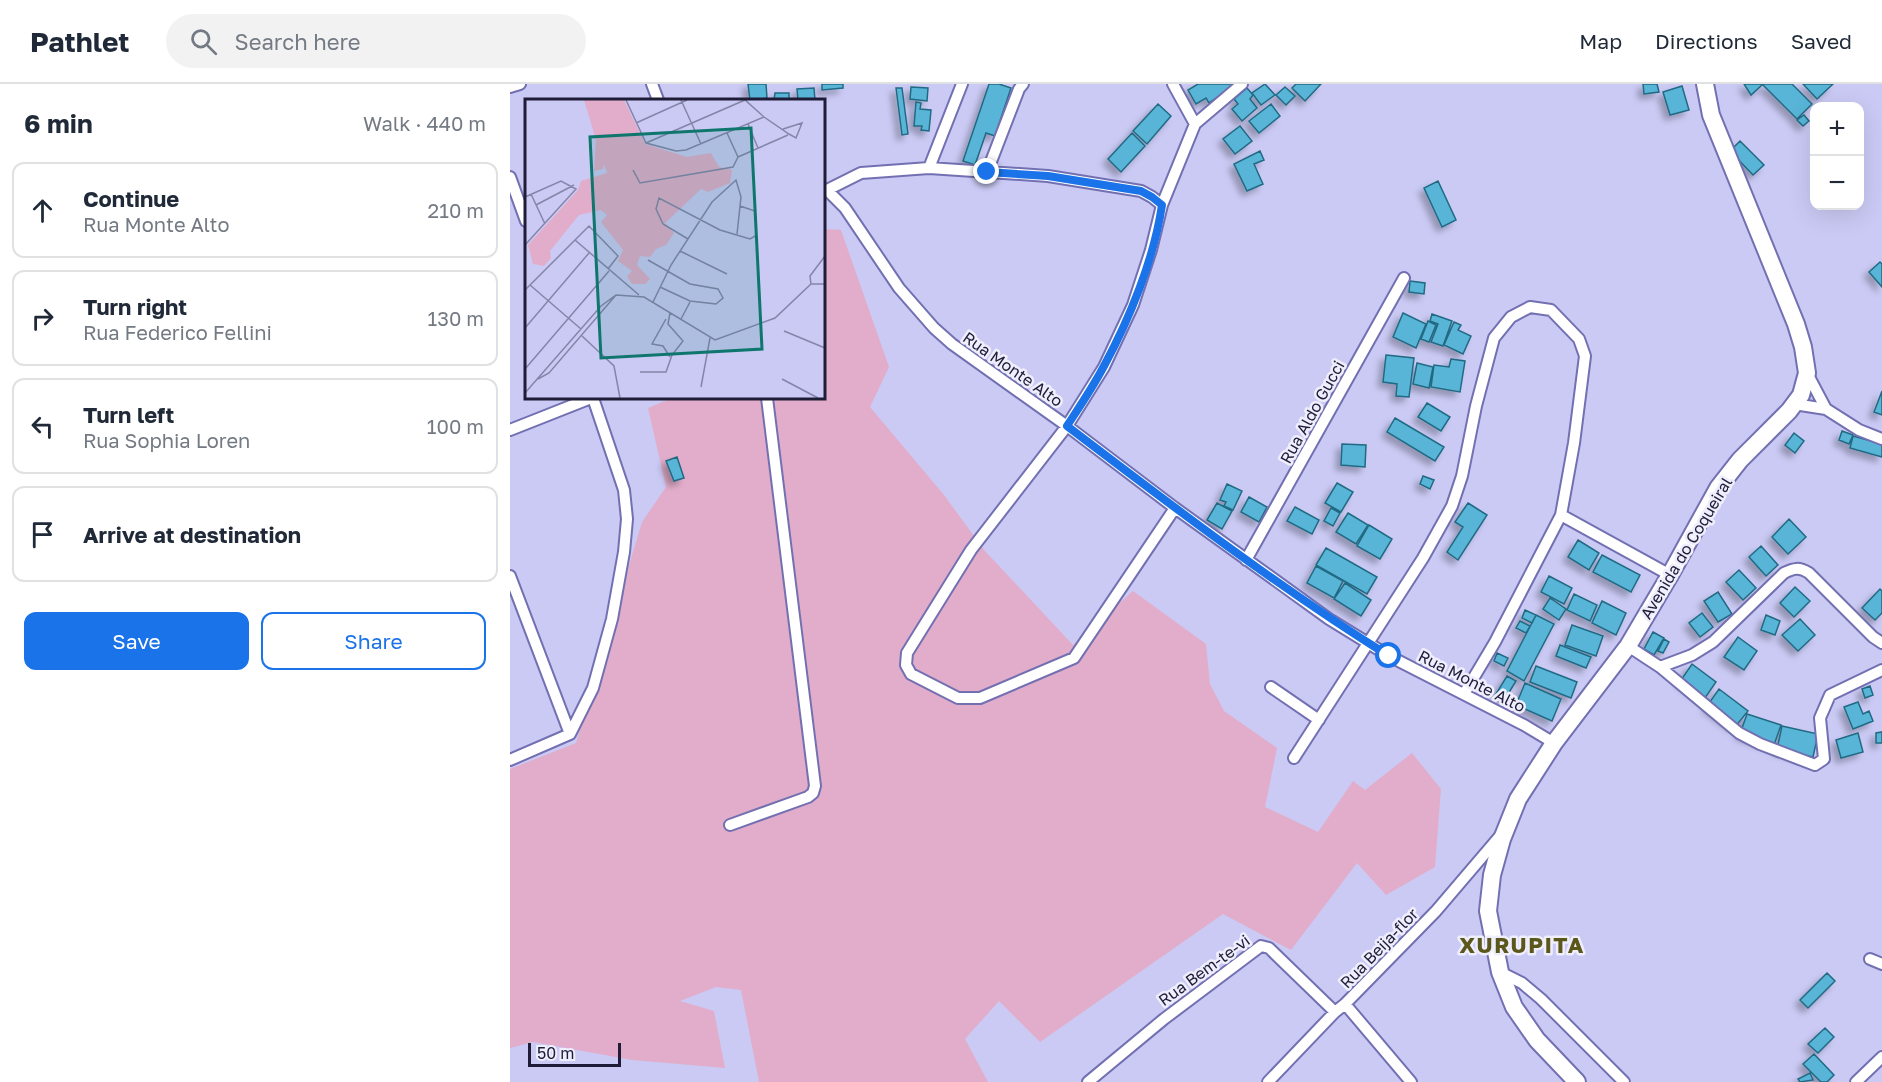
<!DOCTYPE html>
<meta charset="utf-8">
<style>
:root{--surface:#fff;--page:#f2f2f3;--text:#1f2937;--muted:#747a83;--line:#e0e1e3;--accent:#1a73e8}
body{margin:0;font-family:"Golos Text",sans-serif;background:var(--page);color:var(--text)}
.controls{position:absolute;right:18px;top:18px;display:grid;overflow:hidden;border-radius:12px;box-shadow:0 6px 24px #0002}
.controls button{width:54px;height:54px;display:grid;place-items:center;padding:0;border:0;border-bottom:2px solid var(--line);background:var(--surface);color:var(--text);font:30px sans-serif}
.scale{position:absolute;left:18px;bottom:15px;width:93px;box-sizing:border-box;padding-left:6px;border:3px solid #1e1c37;border-top:0;font-size:16px;line-height:21px;white-space:nowrap;color:#1e1c37;-webkit-text-stroke:4px #eeeefd;paint-order:stroke}
.stop{position:absolute;width:18px;height:18px;margin:-14px;border:4px solid #1a73e8;border-radius:50%;background:#fff}
.stop.end{background:#1a73e8;border-color:#fff;box-shadow:0 2px 6px #0008}
.list{margin:0;padding:0;list-style:none}
h2{display:flex;justify-content:space-between;align-items:center;height:78px;margin:0;padding:0 24px;font-size:26px}
h2 small{font-size:20px;font-weight:400;color:var(--muted)}
.list li{display:grid;grid-template-columns:39px 1fr auto;gap:18px;align-items:center;box-sizing:border-box;height:96px;margin:0 12px 12px;padding:0 12px;border:2px solid var(--line);border-radius:12px}
.list b{display:block;font-size:22px;white-space:nowrap}
.list p{margin:0;font-size:20px;white-space:nowrap;color:var(--muted)}
.list em{font-size:20px;font-style:normal;color:var(--muted)}
.actions{display:flex;gap:12px;padding:18px 24px}
.actions a{flex:1;padding:14px 0;border:2px solid var(--accent);border-radius:12px;text-align:center;font-size:21px;color:var(--accent)}
.actions .main{background:var(--accent);color:#fff}
.icon{flex:none;width:33px;height:33px;fill:none;stroke:currentColor;stroke-width:2;stroke-linecap:round;stroke-linejoin:round}
.map{position:relative;flex:none;width:1372px;height:998px;overflow:hidden}
header{display:flex;align-items:center;gap:36px;box-sizing:border-box;height:84px;padding:0 30px;background:var(--surface);border-bottom:2px solid var(--line)}
header strong{font-size:28px}
nav{display:flex;gap:33px;margin-inline-start:auto;font-size:21px}
.search{width:420px;height:54px;background:var(--page);display:flex;align-items:center;gap:15px;box-sizing:border-box;padding:0 21px;border-radius:33px;color:var(--muted);font-size:22px}
main{display:flex}
aside{flex:1;background:var(--surface)}
.map>svg:first-child{display:block}
.green{fill:#e2adca}
.building{fill:#58b5d7;stroke:#216a83;stroke-width:1.5;filter:url(#shadow)}
.lines{fill:none;stroke-linecap:round;stroke-linejoin:round}
.minor-casing{stroke:#7370b2;stroke-width:14}
.secondary-casing{stroke:#7370b2;stroke-width:20}
.minor{stroke:#fff;stroke-width:10}
.secondary{stroke:#fff;stroke-width:16}
.route{stroke:#1a73e8;stroke-width:8}
.labels{text-anchor:middle;dominant-baseline:central;stroke-width:5;stroke-linejoin:round;paint-order:stroke}
.street-label{font-size:16px;fill:#1e1c37;stroke:#eeeefd}
.district-label{font-size:22px;font-weight:bold;letter-spacing:1.5px;fill:#5b561a;stroke:#eeeefd}
.inset-road{fill:none;stroke:#8584a9;stroke-width:1.5}
.view{fill:#0f766e;fill-opacity:0.15;stroke:#0f766e;stroke-width:3}
.inset-edge{fill:none;stroke:#1e1c37;stroke-width:3}
</style>
<header>
<strong>Pathlet</strong>
<div class="search"><svg class="icon" aria-label="search" viewBox="0 0 24 24"><circle cx="10" cy="10" r="6"/><path d="M15 15l6 6"/></svg>Search here</div>
<nav><a>Map</a><a>Directions</a><a>Saved</a></nav>
</header>
<main>
<aside>
<h2>6 min<small>Walk · 440 m</small></h2>
<ul class="list">
<li><svg class="icon" aria-label="ahead" viewBox="0 0 24 24"><path d="M12 20V5M6 11l6-6 6 6"/></svg><div><b>Continue</b><p>Rua Monte Alto</p></div><em>210 m</em></li>
<li><svg class="icon" aria-label="right" viewBox="0 0 24 24"><path d="M7 20v-9h11M14 6l5 5-5 5"/></svg><div><b>Turn right</b><p>Rua Federico Fellini</p></div><em>130 m</em></li>
<li><svg class="icon" aria-label="left" viewBox="0 0 24 24"><path d="M17 20v-9H6M10 6l-5 5 5 5"/></svg><div><b>Turn left</b><p>Rua Sophia Loren</p></div><em>100 m</em></li>
<li><svg class="icon" aria-label="arrive" viewBox="0 0 24 24"><path d="M6 21V4h12l-3 4 3 4H6"/></svg><div><b>Arrive at destination</b></div></li>
</ul>
<div class="actions"><a class="main">Save</a><a>Share</a></div>
</aside>
<div class="map">
<svg width="1372" height="998" viewBox="0 0 1372 998">
<defs>
<filter id="shadow"><feDropShadow dx="-5" dy="5" stdDeviation="3" flood-color="#0004"/></filter>
</defs>
<rect width="100%" height="100%" fill="#cacaf5"/>
<path class="green" d="M314,145L331,146L379,283L360,323L434,411L475,467L563,561L623,507L696,560L700,600L714,627L767,664L755,723L808,748L843,697L855,706L902,669L931,705L925,783L876,811L847,779L781,866L713,830L530,958L489,917L455,955L478,998H249L231,906L206,903L170,917L204,927L215,984L122,976L23,958L0,964V685L66,659L132,438L156,403L138,324L160,315V314H314Z"/>
<path class="building" d="M238,0H256L257,14L251,15L252,16H240Z
M312,0H333V4L312,6Z
M479,0H489L501,4L485,52L476,49L465,81L453,77Z
M688,0H728L699,19L696,14L686,20L678,6Z
M755,0L765,11L751,21L742,9Z
M786,0H811L795,17L782,4Z
M1133,0H1147L1149,8L1134,10Z
M1234,0H1251L1252,1L1241,11Z
M1252,0H1282L1302,20L1287,35Z
M1293,0H1323L1307,15Z
M1172,2L1179,26L1160,31L1153,8Z
M401,3L418,4L417,17L400,15Z
M775,3L785,12L776,21L766,11Z
M304,4L305,16H288L287,5Z
M386,4H392L398,50L392,51Z
M737,4L743,11L740,15L747,24L732,37L722,25L728,20L724,15Z
M265,9H279V16H264Z
M406,18L411,19L410,25L421,26L419,47L411,46L412,42H404Z
M648,20L661,32L637,60L623,47Z
M761,20L770,32L749,49L739,37Z
M1294,31L1299,37L1293,42L1287,36Z
M730,42L742,57L725,70L713,55Z
M622,49L635,62L611,88L598,75Z
M1230,57L1254,81L1243,91L1220,67Z
M750,67L754,76L744,80L753,100L737,107L724,80Z
M928,97L946,136L932,143L914,104Z
M1370,178L1372,180V203L1359,188Z
M900,197L915,199L914,210L899,208Z
M893,229L916,240L906,264L883,253Z
M922,230L942,237L933,262L921,258L928,240L920,237Z
M918,237L926,241L919,258L911,255Z
M944,238L951,241L948,246L961,252L953,270L934,261Z
M876,271L904,274L899,313L886,312L887,300L873,298Z
M941,275L955,277L950,308L921,303L924,281L939,283Z
M907,279L923,283L919,304L903,300Z
M1372,307V331L1364,328Z
M917,319L940,333L931,347L908,333Z
M885,334L934,363L925,377L877,348Z
M1332,347L1343,351L1339,360L1329,356Z
M1284,349L1294,357L1285,369L1275,361Z
M1343,352L1372,360V373L1340,364Z
M832,360L856,361L855,383L831,381Z
M167,373L174,394L164,397L156,377Z
M913,392L924,396L920,405L910,400Z
M827,399L843,408L831,428L815,419Z
M717,400L732,407L723,426L714,422L716,418L710,416Z
M739,413L757,423L749,438L731,428Z
M707,419L722,427L712,445L697,436Z
M958,419L977,431L948,476L937,468L953,443L945,438Z
M785,423L809,436L802,450L777,437Z
M821,424L830,429L823,442L814,437Z
M838,429L858,441L846,460L826,448Z
M1279,435L1296,453L1278,470L1262,453Z
M859,441L882,455L870,475L847,462Z
M1068,456L1089,469L1079,486L1058,473Z
M1251,462L1268,481L1256,492L1239,473Z
M816,464L867,493L857,510L806,481Z
M1092,471L1130,491L1121,508L1083,488Z
M806,482L833,497L824,514L797,499Z
M1229,486L1246,504L1233,516L1216,498Z
M1039,492L1062,504L1054,520L1031,508Z
M835,499L861,516L851,532L824,515Z
M1285,503L1300,517L1284,533L1270,519Z
M1370,505L1372,507V529L1365,536L1352,524Z
M1208,508L1222,530L1208,538L1194,517Z
M1064,510L1087,521L1080,537L1057,526Z
M1040,514L1056,525L1049,536L1033,525Z
M1092,517L1116,529L1106,551L1082,539Z
M1015,526L1026,531L1022,539L1012,534Z
M1192,529L1203,543L1190,553L1179,539Z
M1026,531L1044,540L1014,597L997,587Z
M1256,531L1270,537L1265,551L1251,546Z
M1290,535L1305,551L1288,567L1272,551Z
M1010,537L1020,542L1016,549L1006,544Z
M1062,541L1093,552L1086,572L1055,561Z
M1143,548L1154,554L1144,571L1134,565Z
M1228,553L1247,567L1234,586L1214,573Z
M1154,555L1159,558L1153,569L1148,567Z
M1050,561L1081,573L1076,584L1046,572Z
M987,569L998,574L994,582L984,577Z
M1182,580L1206,598L1195,614L1171,596Z
M1026,582L1067,598L1061,614L1020,598Z
M997,592L1006,597L995,615L986,610Z
M1015,599L1051,615L1042,637L1006,621Z
M1360,602L1363,611L1355,614L1352,605Z
M1209,605L1238,627L1225,643L1197,622Z
M1348,618L1353,630L1359,627L1363,637L1343,645L1334,623Z
M1237,630L1271,641L1264,661L1230,650Z
M1272,642L1308,650L1303,673L1267,665Z
M1372,648V659H1366V649Z
M1348,649L1353,668L1331,674L1326,656Z
M1317,889L1325,897L1298,924L1290,916Z
M1315,944L1324,953L1308,969L1298,960Z
M1304,970L1324,991L1317,998H1311L1293,980Z
M1300,989L1303,996L1290,998L1288,995Z"/>
<g class="lines">
<defs>
<path id="minor" d="M142,0L148,16
M663,0L685,40L652,121L641,166L623,221L594,283L557,342L461,466L397,569L396,581L401,590L448,614H470L564,574L665,424
M0,3L10,0
M685,40L732,0
M419,84L452,0
M477,88L509,5L513,0
M0,93L16,137
M652,121L642,113L631,107L538,92L419,84L351,89L317,106L335,124L389,204L424,244L442,260L557,342L665,424L819,535L879,572L1014,641L1044,659
M1297,289L1316,325
M1284,320L1316,325L1349,346L1372,355
M0,346L81,314
M1051,431L1160,491
M736,476L894,194
M0,492L60,650
M1118,562L1150,583L1182,571L1203,558L1274,489C1284,484 1289,483 1299,489L1363,553L1372,559
M1150,583L1229,649L1250,660L1305,681L1314,675L1310,634L1320,611L1372,586
M761,603L809,636
M784,674L913,474L942,422L952,392L966,322L984,254L1001,233L1020,223L1041,226L1069,255L1075,272L1064,359L1051,431L985,558L954,610
M0,676L60,650L83,604L102,535L114,468L117,435L114,406L83,314
M220,741L298,713L303,709L305,702L257,314
M1360,875L1372,880
M990,888L1012,899L1031,915L1114,998
M835,920L901,998
M578,998L654,935L751,862L759,864L825,928
M758,998L825,928L835,920L926,827L990,752
M1346,998L1372,973"/>
<path id="secondary" d="M1067,998L1027,956L1004,923L990,888L978,827L982,791L992,755L1008,715L1044,659L1118,562L1160,491L1208,404L1230,376L1279,327L1291,311L1297,289L1293,263L1286,240L1201,31L1195,0"/>
</defs>
<use href="#minor" class="minor-casing"/>
<use href="#secondary" class="secondary-casing"/>
<use href="#minor" class="minor"/>
<use href="#secondary" class="secondary"/>
</g>
<g class="lines">
<path class="route" d="M477,88L538,92L631,107L642,113L652,121C644,175 620,234 594,282C583,303 570,322 557,342C662,422 767,502 879,572"/>
</g>
<g class="labels">
<g class="street-label">
<text transform="translate(503 285) rotate(35)">Rua Monte Alto</text>
<text transform="translate(802 328) rotate(-61)">Rua Aldo Gucci</text>
<text transform="translate(1176 464) rotate(-59)">Avenida do Coqueiral</text>
<text transform="translate(962 597) rotate(27)">Rua Monte Alto</text>
<text transform="translate(869 864) rotate(-46)">Rua Beija-flor</text>
<text transform="translate(694 886) rotate(-36)">Rua Bem-te-vi</text>
</g>
<g class="district-label">
<text x="1012" y="860">XURUPITA</text>
</g>
</g>
<g transform="translate(15 15)">
<rect width="300" height="300" fill="#cacaf5"/>
<path d="M59,1H99L120,45L162,58L186,54L194,68L207,71L205,84L183,93L176,90L140,124L149,134L141,146L131,150L125,158L115,157L112,166L125,180L120,185H107L102,177L107,172L93,162L98,151L76,123L82,116L76,111L54,116L25,152L26,159L19,167L8,165L3,146L53,91L56,82L82,74L79,65L78,70L69,72L71,41Z" fill="#e2adca"/>
<path class="inset-road" d="M101,1L121,44L151,52L161,51L239,18M156,1L176,45M111,24L162,1M223,25L233,49M202,34L213,58M121,44L220,1L239,18L264,35L271,39L277,24L258,30M213,58L263,36M108,71L115,84L208,68L213,58M6,95L20,125M0,98L36,82L51,90L0,146M11,106L49,86M215,107L230,112L231,121M163,140L138,125L131,110L134,99L195,131L225,140L232,136M50,141L114,196M155,152L202,175M123,161L165,185L193,190L198,199L191,205L165,202L135,188M286,185L285,177L300,157M5,186L56,230M0,191L64,127L93,157L83,170M128,203L146,166L187,103L211,81L216,98L212,135M141,220L127,245L138,247L145,258M156,220L165,203M0,229L64,154M259,232L300,249M57,237L89,267L95,299M0,270L84,172M115,273H141L147,256L158,242L143,225L145,214M13,280L24,274L91,196M257,280L293,299M176,288L185,239M0,294L76,207L91,196L119,198L190,241L250,219L286,185H300"/>
<path class="view" d="M226,29L237,250L76,259L65,38Z"/>
<rect width="300" height="300" class="inset-edge"/>
</g>
</svg>
<div class="controls">
<button>+</button>
<button>−</button>
</div>
<div class="scale">50 m</div>
<div class="stop" style="left:879px;top:572px"></div>
<div class="stop end" style="left:477px;top:88px"></div>
</div>
</main>
